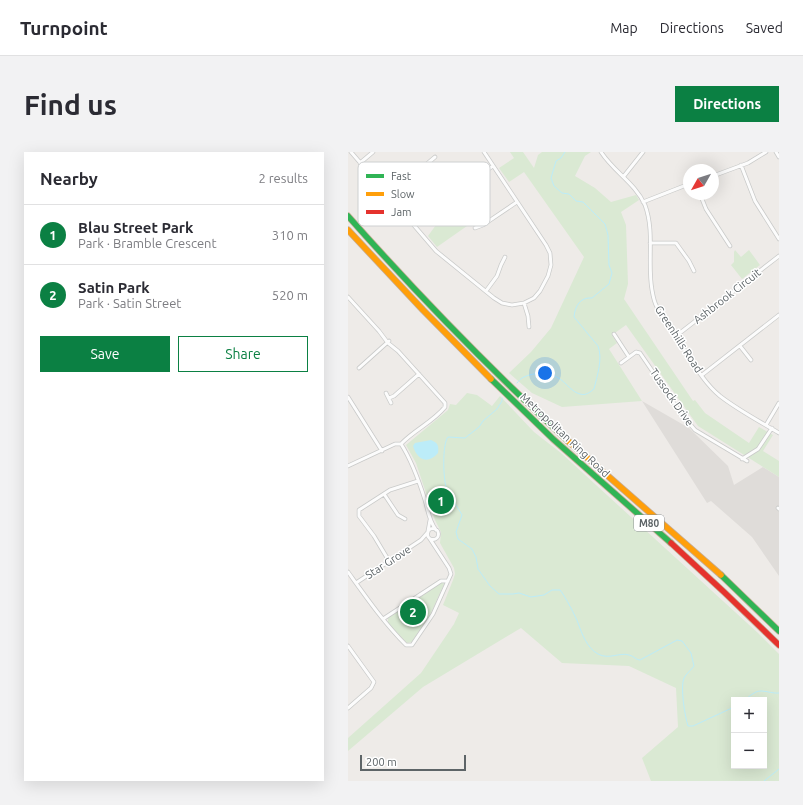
<!DOCTYPE html>
<meta charset="utf-8">
<style>
:root{--surface:#fff;--page:#f2f2f3;--text:#2b2b33;--muted:#7c7c81;--line:#e1e1e2;--accent:#0b8043}
body{margin:0;font-family:Ubuntu,sans-serif;background:var(--page);color:var(--text)}
.controls{position:absolute;right:12px;bottom:12px;display:grid;overflow:hidden;border-radius:0px;box-shadow:0 4px 16px #0002}
.controls button{width:36px;height:36px;display:grid;place-items:center;padding:0;border:0;border-bottom:1px solid var(--line);background:var(--surface);color:var(--text);font:20px sans-serif}
.compass{position:absolute;left:335px;top:12px;width:36px;height:36px;border-radius:50%;background:var(--surface);box-shadow:0 4px 16px #0002;rotate:231deg}
.scale{position:absolute;left:12px;bottom:10px;width:106px;box-sizing:border-box;padding-left:4px;border:2px solid #5d6467;border-top:0;font-size:11px;line-height:14px;white-space:nowrap;color:#5d6467;-webkit-text-stroke:3px #fff;paint-order:stroke}
.you{position:absolute;left:197px;top:221px;width:14px;height:14px;margin:-10px;border:3px solid #fff;border-radius:50%;background:#1a73e8;box-shadow:0 0 0 6px #1a73e833}
.badge{display:grid;place-items:center;width:26px;height:26px;border-radius:50%;background:var(--accent);color:#fff;font-size:13px;font-weight:700}
.pin{position:absolute;translate:-50% -50%;border:2px solid #fff;box-shadow:0 1px 4px #0006}
.list{margin:0;padding:0;list-style:none}
h2{display:flex;justify-content:space-between;align-items:center;height:52px;margin:0;padding:0 16px;font-size:17px}
h2 small{font-size:13px;font-weight:400;color:var(--muted)}
.list li{display:grid;grid-template-columns:26px 1fr auto;gap:12px;align-items:center;box-sizing:border-box;height:60px;padding:0 16px;border-top:1px solid var(--line)}
.list b{display:block;font-size:15px;white-space:nowrap}
.list p{margin:0;font-size:13px;white-space:nowrap;color:var(--muted)}
.list em{font-size:13px;font-style:normal;color:var(--muted)}
.actions{display:flex;gap:8px;padding:12px 16px}
.actions a{flex:1;padding:9px 0;border:1px solid var(--accent);border-radius:0px;text-align:center;font-size:14px;color:var(--accent)}
.actions .main{background:var(--accent);color:#fff}
.map{position:relative;flex:none;width:431px;height:629px;overflow:hidden;border-radius:0px}
header{display:flex;align-items:center;gap:24px;box-sizing:border-box;height:56px;padding:0 20px;background:var(--surface);border-bottom:1px solid var(--line)}
header strong{font-size:19px}
nav{display:flex;gap:22px;margin-inline-start:auto;font-size:14px}
.intro{display:flex;align-items:center;justify-content:space-between;box-sizing:border-box;height:96px;padding:0 24px}
h1{margin:0;font-size:28px}
.button{padding:10px 18px;border-radius:0px;background:var(--accent);color:#fff;font-size:14px;font-weight:700}
main{display:flex;gap:24px;padding:0 24px}
aside{flex:1;background:var(--surface);border-radius:0px;box-shadow:0 4px 16px #0002}
.map>svg:first-child{display:block}
.industrial{fill:#dfdcd9}
.green{fill:#dae9d3;fill-rule:evenodd}
.water{fill:#bcecf8}
.lines{fill:none;stroke-linecap:round;stroke-linejoin:round}
.stream{stroke:#bcecf8;stroke-width:1}
.street-casing{stroke:#c9cac9;stroke-width:4.5}
.fast-casing{stroke:#c6ac94;stroke-width:7}
.slow-casing{stroke:#c6ac94;stroke-width:7}
.jam-casing{stroke:#c6ac94;stroke-width:7}
.street{stroke:#fcfcfc;stroke-width:3}
.fast{stroke:#30b455;stroke-width:5.5}
.slow{stroke:#ff9f0a;stroke-width:5.5}
.jam{stroke:#e5322d;stroke-width:5.5}
.labels{text-anchor:middle;dominant-baseline:central;stroke-width:3;stroke-linejoin:round;paint-order:stroke}
.shield{fill:#fff;stroke:#8e9295;stroke-width:1}
.shield-label{font-size:10px;font-weight:bold;fill:#5d6467}
.street-label{font-size:11px;fill:#5d6467;stroke:#fff}
.key{fill:#fff;stroke:#ced0d1;stroke-width:1}
.key-label{font-size:11px;fill:#5d6467}
</style>
<header>
<strong>Turnpoint</strong>
<nav><a>Map</a><a>Directions</a><a>Saved</a></nav>
</header>
<div class="intro"><h1>Find us</h1><a class="button">Directions</a></div>
<main>
<aside>
<h2>Nearby<small>2 results</small></h2>
<ul class="list">
<li><span class="badge">1</span><div><b>Blau Street Park</b><p>Park · Bramble Crescent</p></div><em>310 m</em></li>
<li><span class="badge">2</span><div><b>Satin Park</b><p>Park · Satin Street</p></div><em>520 m</em></li>
</ul>
<div class="actions"><a class="main">Save</a><a>Share</a></div>
</aside>
<div class="map">
<svg width="431" height="629" viewBox="0 0 431 629">
<rect width="100%" height="100%" fill="#eeebe8"/>
<path class="industrial" d="M294,249L341,276L380,314L386,333L415,315L431,325V424L404,385L363,349L359,351Z"/>
<path class="green" d="M162,0H175L186,16L190,3L194,0H243L237,4L227,24L247,36L263,50L288,43L291,48L273,60L278,73L280,132L276,147L345,249L347,248L357,261L401,291L411,275L425,283L415,299L431,309V325L350,274L278,173L264,183L269,191L261,197L294,249L214,255L184,241L161,221L183,200L203,176L236,105L176,20L161,30L151,16L166,6Z
M106,48L122,69L119,74L89,95L80,84L101,55L104,53Z
M387,98L393,105L401,98L412,113L394,127L383,113L386,110V100Z
M119,241L129,243L144,254L152,244L186,280L213,301L410,481L431,502V629H303L294,606L330,575L328,536L281,514L214,511L173,476L75,535L0,599V586L73,521L106,472L111,461L95,453L105,428L107,422L106,416L92,391L93,380L87,368L68,311L58,293L100,258L102,252L108,253ZM386,548H416V614H386Z
M94,430H96V432L83,461L64,490L59,491L40,471V465Z"/>
<path class="water" d="M83,288C90,291 91,294 90,301C80,313 69,308 65,294L67,291Z"/>
<g class="lines">
<path class="stream" d="M169,231C171,229 173,226 176,225C186,220 203,220 212,227C219,232 224,240 232,242C238,244 242,240 246,237C249,224 255,207 250,194L226,165C227,154 232,145 244,146L261,132L264,121L261,113L260,83L257,72L235,50L228,49L221,42L214,41L206,34L203,26L208,9L213,6L217,0
M154,246V249L149,257L135,269L131,275L117,286L100,285C94,292 95,329 99,338C103,346 109,354 114,363L108,380L110,387L124,397L128,405L130,417L142,434L151,442H165L171,441L183,445L196,443L204,438H212C217,444 228,465 230,471C234,482 239,496 250,502C261,508 272,500 281,503C286,504 288,508 292,508L329,488L334,489L343,501L346,514C343,518 338,522 336,526C332,535 337,565 340,574H345L386,555
M397,548C400,545 404,542 408,540C414,537 424,542 431,541
M416,629L431,617"/>
<defs>
<path id="street" d="M3,0L88,99L146,146L154,151L164,153L176,151L186,146L192,139L200,124L203,113L202,101L198,93L136,0
M253,0C266,20 287,31 297,53C307,80 299,110 304,138C305,144 306,150 309,155C314,167 323,177 330,188C343,207 354,229 372,244C390,258 411,269 431,281
M428,0L431,5
M12,11L25,0
M393,13L407,49L431,87
M276,24L295,0
M365,24L400,11L418,0
M352,42L358,57L382,94
M40,45L87,5
M100,48L107,40L145,14
M295,50L341,32
M127,76L135,73L169,50
M302,91H328L341,109L346,119
M138,139L149,124L153,113L157,105
M0,145L31,179L40,191L50,199L97,251V255C85,270 66,278 53,292
M176,151L180,164L181,175
M266,182L281,205
M328,184L431,104
M392,194L403,208
M273,211L288,200L292,201L335,264L347,278L399,309
M11,216L41,189
M354,223L431,163
M38,241L43,251
M0,245L34,299
M41,246L46,244L71,222
M418,273L431,251
M394,307L410,297L424,276
M0,314L47,292H53C64,309 71,329 77,348C80,358 81,369 88,378
M36,342L50,363L57,367
M430,356L431,357
M79.5 382a5.5 5.5 0 1 1 11 0a5.5 5.5 0 1 1-11 0Z
M80,379L82,368
M41,409L26,384L11,364V358L42,338L70,329
M0,420C18,445 36,471 58,493H64L85,462L103,422L101,416L82,387
M8,431L73,388L80,380
M35,467L93,429H100
M0,494L26,530L23,536L0,556"/>
<path id="fast" d="M0,64C70,143 143,218 220,289
M143,227L205,287L323,391
M373,423L431,479"/>
<path id="slow" d="M0,78L75,158L143,227
M220,289L373,423"/>
<path id="jam" d="M323,391L376,440L431,493"/>
</defs>
<use href="#street" class="street-casing"/>
<use href="#fast" class="fast-casing"/>
<use href="#slow" class="slow-casing"/>
<use href="#jam" class="jam-casing"/>
<use href="#street" class="street"/>
<use href="#fast" class="fast"/>
<use href="#slow" class="slow"/>
<use href="#jam" class="jam"/>
</g>
<g class="labels">
<rect class="shield" x="286" y="363" width="30" height="16" rx="3"/>
<g class="shield-label">
<text x="301" y="371">M80</text>
</g>
<g class="street-label">
<text transform="translate(379 144) rotate(-38)">Ashbrook Circuit</text>
<text transform="translate(331 187) rotate(57)">Greenhills Road</text>
<text transform="translate(324 245) rotate(55)">Tussock Drive</text>
<text transform="translate(217 283) rotate(43)">Metropolitan Ring Road</text>
<text transform="translate(40 410) rotate(-33)">Star Grove</text>
</g>
</g>
<rect x="10" y="10" width="132" height="64" rx="6" class="key"/>
<rect x="18" y="22" width="18" height="4" fill="#30b455"/>
<rect x="18" y="40" width="18" height="4" fill="#ff9f0a"/>
<rect x="18" y="58" width="18" height="4" fill="#e5322d"/>
<g class="key-label">
<text x="43" y="28">Fast</text>
<text x="43" y="46">Slow</text>
<text x="43" y="64">Jam</text>
</g>
</svg>
<div class="controls">
<button>+</button>
<button>−</button>
</div>
<svg class="compass" viewBox="-18 -18 36 36"><path d="M0-13l5 13h-10z" fill="#e53935"/><path d="M0 13l5-13h-10z" fill="#7c7c81"/></svg>
<div class="scale">200 m</div>
<div class="you"></div>
<div class="pin badge" style="left:93px;top:349px">1</div>
<div class="pin badge" style="left:65px;top:460px">2</div>
</div>
</main>
